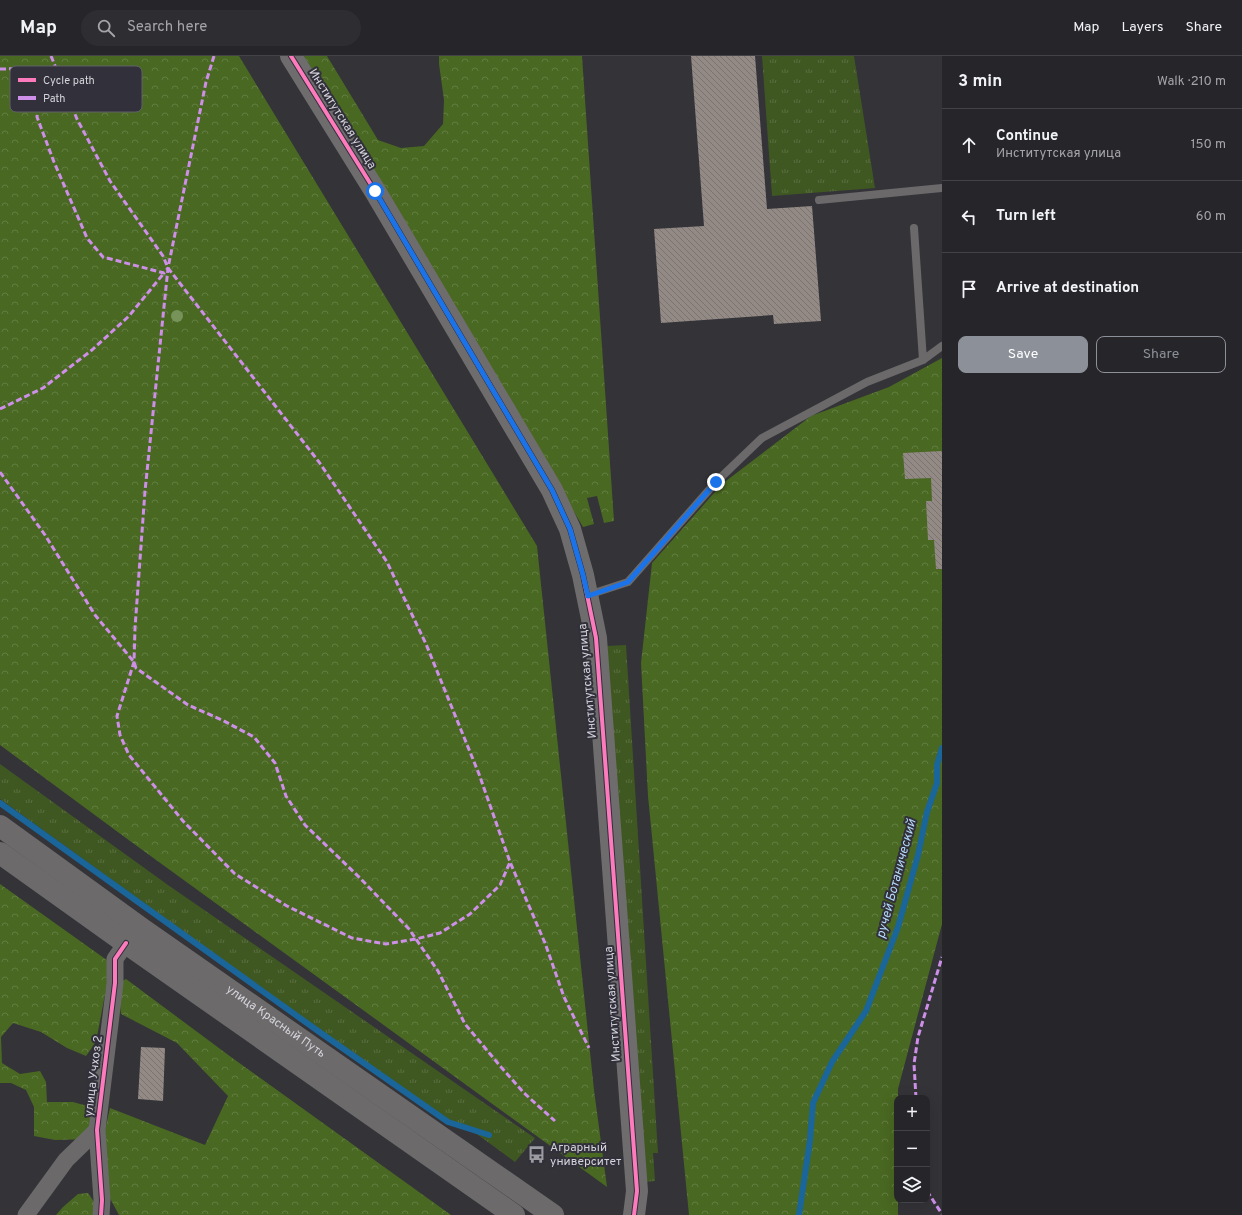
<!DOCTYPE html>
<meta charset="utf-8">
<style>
:root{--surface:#26262a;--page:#2e2e32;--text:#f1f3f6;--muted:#a4a5a8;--line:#424347;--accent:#8c9099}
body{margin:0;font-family:Overpass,sans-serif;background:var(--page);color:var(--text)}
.controls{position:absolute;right:12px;bottom:12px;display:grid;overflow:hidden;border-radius:8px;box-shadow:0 4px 16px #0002}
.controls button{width:36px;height:36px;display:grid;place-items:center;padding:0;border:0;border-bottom:1px solid var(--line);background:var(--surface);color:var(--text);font:20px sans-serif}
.stop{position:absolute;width:12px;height:12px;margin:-9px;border:3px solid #1a73e8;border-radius:50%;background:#fff}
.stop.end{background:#1a73e8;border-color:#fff;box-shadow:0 1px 4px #0008}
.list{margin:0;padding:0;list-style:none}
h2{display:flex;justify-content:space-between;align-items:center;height:52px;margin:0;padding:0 16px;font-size:17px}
h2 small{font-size:13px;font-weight:400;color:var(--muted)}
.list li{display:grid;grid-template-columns:26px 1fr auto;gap:12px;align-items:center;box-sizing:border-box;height:72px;padding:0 16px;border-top:1px solid var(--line)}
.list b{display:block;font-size:15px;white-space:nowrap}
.list p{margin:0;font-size:13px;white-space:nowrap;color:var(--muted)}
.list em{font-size:13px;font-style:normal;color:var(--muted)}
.actions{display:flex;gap:8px;padding:12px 16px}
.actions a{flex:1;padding:9px 0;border:1px solid var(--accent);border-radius:8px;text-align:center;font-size:14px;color:var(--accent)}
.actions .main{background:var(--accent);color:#fff}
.icon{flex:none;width:22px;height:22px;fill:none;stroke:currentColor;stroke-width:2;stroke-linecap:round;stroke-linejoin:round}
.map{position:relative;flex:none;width:942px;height:1159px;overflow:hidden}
header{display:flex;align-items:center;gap:24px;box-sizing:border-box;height:56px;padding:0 20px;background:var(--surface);border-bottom:1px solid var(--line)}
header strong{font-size:19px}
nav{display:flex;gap:22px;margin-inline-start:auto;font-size:14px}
.search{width:280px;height:36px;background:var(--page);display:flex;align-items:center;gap:10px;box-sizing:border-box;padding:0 14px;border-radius:22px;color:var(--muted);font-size:15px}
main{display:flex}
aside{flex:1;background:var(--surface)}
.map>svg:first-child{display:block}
.grass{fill:url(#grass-tufts)}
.forest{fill:url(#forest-crowns)}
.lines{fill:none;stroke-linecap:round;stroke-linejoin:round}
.stream{stroke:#1a669a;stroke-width:6}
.building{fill:url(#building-back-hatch)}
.lane{stroke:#6b696a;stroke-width:8}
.street{stroke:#6b696a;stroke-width:17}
.secondary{stroke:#6e6c6d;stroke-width:22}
.primary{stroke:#6c6a6b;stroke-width:22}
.quiet{stroke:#ce8fe9;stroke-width:3;stroke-dasharray:6 3;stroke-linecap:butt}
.cycleway-casing{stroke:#31303b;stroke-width:6}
.cycleway{stroke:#fd7abc;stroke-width:4}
.tree{fill:#77935a}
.route{stroke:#1a73e8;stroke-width:5}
.labels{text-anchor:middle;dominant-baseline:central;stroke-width:4;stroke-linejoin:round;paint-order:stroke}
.street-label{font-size:12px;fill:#d4d3da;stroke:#31303b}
.poi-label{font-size:12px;fill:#d4d3da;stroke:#31303b;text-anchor:start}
.water-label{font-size:13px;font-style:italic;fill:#b5dafa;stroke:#31303b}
.key{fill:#31303b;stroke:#62616b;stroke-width:1}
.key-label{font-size:11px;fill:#d4d3da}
</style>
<header>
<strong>Map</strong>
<div class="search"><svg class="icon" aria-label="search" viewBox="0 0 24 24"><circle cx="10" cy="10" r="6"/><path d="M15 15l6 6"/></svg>Search here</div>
<nav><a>Map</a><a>Layers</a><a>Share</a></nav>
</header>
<main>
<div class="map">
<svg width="942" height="1159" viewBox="0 0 942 1159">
<defs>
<pattern id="grass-tufts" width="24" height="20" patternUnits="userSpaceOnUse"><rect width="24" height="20" fill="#3f5821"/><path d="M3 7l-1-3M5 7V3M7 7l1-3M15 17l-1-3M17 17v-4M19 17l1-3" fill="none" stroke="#5a6f41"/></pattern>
<pattern id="forest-crowns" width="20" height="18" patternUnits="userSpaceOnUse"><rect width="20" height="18" fill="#496821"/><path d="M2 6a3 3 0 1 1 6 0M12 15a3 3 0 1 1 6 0" fill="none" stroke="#627d41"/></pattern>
<pattern id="building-back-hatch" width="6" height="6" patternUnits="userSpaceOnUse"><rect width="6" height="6" fill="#938a86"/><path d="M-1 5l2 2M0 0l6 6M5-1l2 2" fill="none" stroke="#7a7471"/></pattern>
</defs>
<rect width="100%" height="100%" fill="#333338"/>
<path class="grass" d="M762,0H854L875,132L772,140Z
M626,589L658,1097H653L655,1125L644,1126L607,590Z
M0,708L168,829L535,1082L515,1106L470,1073L445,1064L0,743Z"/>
<path class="forest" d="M0,0H239L537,490L594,1034L607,1131L130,785L0,689Z
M304,0H327L378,84L401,92L424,90L443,68L444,44L439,8V0H582L614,465L604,467L597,440L587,442L594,468L583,471Z
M942,302V868L898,1033V1159H689L648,740L641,607L652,507L722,428L811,360L889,331Z
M0,828L111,907L96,986L86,1000L67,992L41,976L13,967L1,981L2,1007L20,1018L40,1015L46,1026L47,1046H73L91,1051L90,1083L55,1084L34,1080V1051L26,1034L11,1027H0Z
M126,923L231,1001L451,1159H119L106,1135L104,1078L110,1052L205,1089L228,1040L177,987L121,958L118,927Z
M88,1137L97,1150L96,1159H56L63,1151L78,1138Z"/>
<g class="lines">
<path class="stream" d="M0,747L318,975L448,1066L489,1079
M799,1159L810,1084L813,1047L832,1006L866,955L898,871L918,799L927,756L937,727V709L942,692"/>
</g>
<path class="building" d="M691,0H755L767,153L812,150L821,265L774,268L773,259L661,267L654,173L704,170Z
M942,395V513H936L934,484H928L926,445H932L931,422L905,423L903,397Z
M141,991L165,992L163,1045L138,1043Z"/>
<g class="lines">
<path class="lane" d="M819,144L942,132
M914,172L923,304
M588,539L628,526L716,426L762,382L867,326L923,304L942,290"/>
<path class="street" d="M26,1159L66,1104L97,1074
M101,1159L102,1144L97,1074L115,927V903L126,887"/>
<path class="secondary" d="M291,0L375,135L552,434L570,473L583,519L596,582L637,1135L634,1159"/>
<g class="primary">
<path id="s1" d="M0,770L142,873L553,1159"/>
<path d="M0,797L126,887L514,1159"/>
</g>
<path class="quiet" d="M51,0L77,63L110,125L163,200L168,212L319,406L387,506L426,588L479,718L510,806L545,887L564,941L589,992
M214,0L206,26L168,212L145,435L135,572L134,606L117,660L120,679L129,699L183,765L235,818L287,850L352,882L386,888L416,883L440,877L470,858L500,829L510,806
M0,13L56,12L40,35L37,61L54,106L87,182L103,201L164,217L168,212
M0,353L43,332L92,294L129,260L164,217
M0,416L45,479L95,559L134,606L136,612L188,649L222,664L254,681L275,707L286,740L305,769L360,822L409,873L438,915L465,968L501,1011L524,1037L555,1065
M916,1042L914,1008L918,981L942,901
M927,1135L942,1158"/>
<defs>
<path id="cycleway" d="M291,0L375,135L552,434L570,473L583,519L596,582L637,1135L634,1159
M101,1159L102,1144L97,1074L115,927V903L126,887"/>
</defs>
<use href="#cycleway" class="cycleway-casing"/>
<use href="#cycleway" class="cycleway"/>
</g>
<circle class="tree" cx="177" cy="260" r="6"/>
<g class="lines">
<path class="route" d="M375,135L552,434L570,473L583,519L588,540L628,526L716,426"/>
</g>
<defs>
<symbol id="bus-bare" viewBox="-9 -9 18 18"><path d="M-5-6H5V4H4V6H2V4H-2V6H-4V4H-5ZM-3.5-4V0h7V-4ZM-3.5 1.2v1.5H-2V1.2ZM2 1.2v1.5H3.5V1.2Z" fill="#9c9ba1" stroke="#31303b" stroke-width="2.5" paint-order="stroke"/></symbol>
</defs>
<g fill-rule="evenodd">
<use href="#bus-bare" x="524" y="1086" width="25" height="25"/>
</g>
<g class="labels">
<g class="street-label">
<text transform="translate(342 63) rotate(58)">Институтская улица</text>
<text transform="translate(588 625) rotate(-95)">Институтская улица</text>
<text transform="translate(613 948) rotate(-94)">Институтская улица</text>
<text stroke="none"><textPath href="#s1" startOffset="338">улица Красный Путь</textPath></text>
<text transform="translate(94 1020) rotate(-83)">улица Учхоз 2</text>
</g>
<g class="poi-label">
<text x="550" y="1092">Аграрный<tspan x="550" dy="14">университет</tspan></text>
</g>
<g class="water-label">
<text transform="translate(897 823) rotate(-75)">ручей Ботанический</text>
</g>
</g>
<rect x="10" y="10" width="132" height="46" rx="6" class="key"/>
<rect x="18" y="22" width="18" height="4" fill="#fd7abc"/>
<rect x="18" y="40" width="18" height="4" fill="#ce8fe9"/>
<g class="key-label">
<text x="43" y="28">Cycle path</text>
<text x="43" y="46">Path</text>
</g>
</svg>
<div class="controls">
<button>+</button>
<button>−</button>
<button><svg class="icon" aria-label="layers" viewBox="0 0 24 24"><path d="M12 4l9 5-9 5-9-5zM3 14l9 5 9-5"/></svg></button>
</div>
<div class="stop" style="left:375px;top:135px"></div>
<div class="stop end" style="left:716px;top:426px"></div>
</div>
<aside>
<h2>3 min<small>Walk · 210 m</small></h2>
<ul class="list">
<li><svg class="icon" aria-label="ahead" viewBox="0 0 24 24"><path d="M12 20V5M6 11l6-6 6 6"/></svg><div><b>Continue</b><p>Институтская улица</p></div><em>150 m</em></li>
<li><svg class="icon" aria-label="left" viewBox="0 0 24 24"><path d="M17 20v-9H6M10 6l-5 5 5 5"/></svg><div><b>Turn left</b></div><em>60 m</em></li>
<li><svg class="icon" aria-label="arrive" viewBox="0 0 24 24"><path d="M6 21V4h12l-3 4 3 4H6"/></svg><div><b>Arrive at destination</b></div></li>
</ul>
<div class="actions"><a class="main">Save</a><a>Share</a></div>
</aside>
</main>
